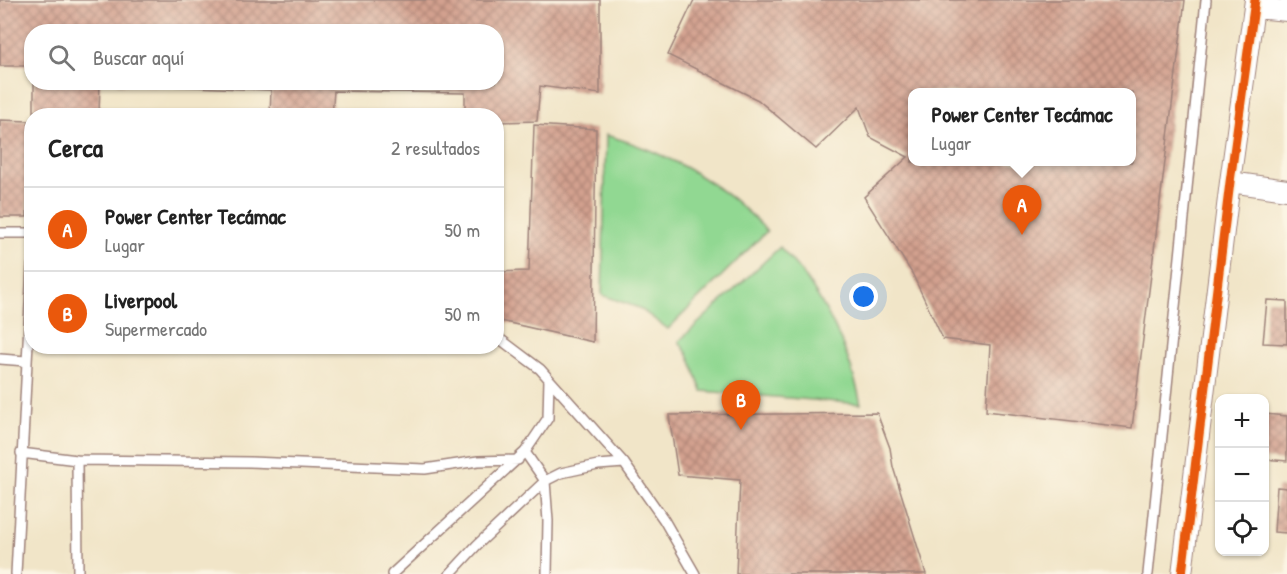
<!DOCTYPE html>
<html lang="es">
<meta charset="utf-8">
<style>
:root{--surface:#fff;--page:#f6f6f6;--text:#222;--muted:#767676;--line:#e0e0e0;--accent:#ea580c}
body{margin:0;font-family:"Patrick Hand",sans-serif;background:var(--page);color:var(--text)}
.controls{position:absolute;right:18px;bottom:18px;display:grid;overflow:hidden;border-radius:12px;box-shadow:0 2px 4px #0004}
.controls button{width:54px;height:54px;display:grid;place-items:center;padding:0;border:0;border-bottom:2px solid var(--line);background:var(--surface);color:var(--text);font:30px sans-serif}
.you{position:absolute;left:864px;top:297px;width:21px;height:21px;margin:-15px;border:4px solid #fff;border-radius:50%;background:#1a73e8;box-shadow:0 0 0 9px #1a73e833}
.badge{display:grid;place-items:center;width:39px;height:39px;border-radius:50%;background:var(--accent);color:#fff;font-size:20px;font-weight:700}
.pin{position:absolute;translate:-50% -50px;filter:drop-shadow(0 2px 3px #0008)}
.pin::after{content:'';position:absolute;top:32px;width:21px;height:18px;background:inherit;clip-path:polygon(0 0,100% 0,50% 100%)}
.popup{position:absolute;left:908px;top:88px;width:228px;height:78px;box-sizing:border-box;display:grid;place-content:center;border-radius:12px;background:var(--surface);filter:drop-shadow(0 2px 4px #0005);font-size:20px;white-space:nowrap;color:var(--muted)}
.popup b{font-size:22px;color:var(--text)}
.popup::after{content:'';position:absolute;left:50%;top:100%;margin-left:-12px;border:12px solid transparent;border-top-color:var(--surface)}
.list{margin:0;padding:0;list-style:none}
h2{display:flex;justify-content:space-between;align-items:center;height:78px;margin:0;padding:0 24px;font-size:26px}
h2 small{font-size:20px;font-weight:400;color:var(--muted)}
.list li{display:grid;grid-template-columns:39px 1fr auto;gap:18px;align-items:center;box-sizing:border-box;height:84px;padding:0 24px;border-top:2px solid var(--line)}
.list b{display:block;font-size:22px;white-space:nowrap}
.list p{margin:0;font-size:20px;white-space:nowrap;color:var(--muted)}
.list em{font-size:20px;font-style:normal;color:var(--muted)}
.icon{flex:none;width:33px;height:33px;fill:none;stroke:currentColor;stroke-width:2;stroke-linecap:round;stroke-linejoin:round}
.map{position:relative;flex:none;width:1287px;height:574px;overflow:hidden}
.search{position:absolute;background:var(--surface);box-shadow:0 2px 4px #0004;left:24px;top:24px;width:480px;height:66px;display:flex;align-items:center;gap:15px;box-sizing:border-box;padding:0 21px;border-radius:24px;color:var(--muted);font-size:22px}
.panel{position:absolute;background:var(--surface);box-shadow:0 2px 4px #0004;left:24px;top:108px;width:480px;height:246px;border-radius:24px}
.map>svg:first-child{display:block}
.grass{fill:#91d892;stroke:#6e7c5e;stroke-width:1.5}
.building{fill:url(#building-cross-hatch);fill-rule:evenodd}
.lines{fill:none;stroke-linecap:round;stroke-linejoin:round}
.service-casing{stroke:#9e827a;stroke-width:12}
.minor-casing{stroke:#9e827a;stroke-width:22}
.service{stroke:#fff;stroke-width:9}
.minor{stroke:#fff;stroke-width:20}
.cycleway-casing{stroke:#fcf5e5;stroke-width:13}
.cycleway{stroke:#e8590c;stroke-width:9}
</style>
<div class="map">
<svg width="1287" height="574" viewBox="0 0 1287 574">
<defs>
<pattern id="building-cross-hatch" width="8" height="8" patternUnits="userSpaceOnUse" patternTransform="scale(1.5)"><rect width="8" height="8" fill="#d3a18f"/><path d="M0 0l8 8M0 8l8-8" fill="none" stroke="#ad8375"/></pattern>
</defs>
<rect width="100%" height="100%" fill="#fcf5e5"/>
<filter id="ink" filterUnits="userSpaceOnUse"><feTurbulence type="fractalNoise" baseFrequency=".0167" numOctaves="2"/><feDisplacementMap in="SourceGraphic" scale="12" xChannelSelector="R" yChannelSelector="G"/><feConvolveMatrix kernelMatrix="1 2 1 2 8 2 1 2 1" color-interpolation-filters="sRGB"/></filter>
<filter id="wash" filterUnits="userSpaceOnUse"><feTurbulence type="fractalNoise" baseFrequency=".008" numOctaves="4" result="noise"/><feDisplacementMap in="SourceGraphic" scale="24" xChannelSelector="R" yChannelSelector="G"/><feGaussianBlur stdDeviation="1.35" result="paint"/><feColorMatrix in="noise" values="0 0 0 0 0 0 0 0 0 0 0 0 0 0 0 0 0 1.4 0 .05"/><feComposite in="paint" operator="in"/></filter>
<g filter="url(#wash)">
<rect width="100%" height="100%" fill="#f1e5c8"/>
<path class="grass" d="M606,135C667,152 724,184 767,231L668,329L639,308L602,295Z
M780,247C790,259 802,271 810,284C834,320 852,362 861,404L702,391L689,356L679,341Z"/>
<g id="blocks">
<path class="building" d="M0,0H600V94L540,86L537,121L496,122V116H465V93L334,91L332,116H270L271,90L117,84V82H496V32H32V66H0Z
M694,0H1185L1132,428L986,411L990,345L943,339L912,273L864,197L908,157L870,137L859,107L816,149L758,100L668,55ZM912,92H1132V162H912Z
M34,82H100L99,113L34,114Z
M0,120L29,121L27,217H0Z
M534,125L596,129L593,342L496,320V272L529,271Z
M1267,300L1287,301V344L1263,343Z
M877,413L890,448L893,467L926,574H736L740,480L678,475L669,415Z
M1264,414L1287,416V461L1264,459Z
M1277,487L1287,488V533L1274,532Z"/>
</g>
</g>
<g filter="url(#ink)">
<use href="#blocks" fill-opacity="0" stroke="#9e827a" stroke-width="1.5"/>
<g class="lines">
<defs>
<path id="service" d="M0,233H32
M496,336L540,369L624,463L664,520L695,574
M0,359L26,361
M525,452L545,481L548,521L547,574
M21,453L77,460L250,462L425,469L478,461L518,460
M77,460L78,574
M16,574L32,266
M392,574L525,452L548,418L549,379
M450,574L477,545L545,481L561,473L598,465L624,463
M1148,574L1206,0"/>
<path id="minor" d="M1254,8L1287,11
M1230,182L1287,190
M1182,574L1230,182L1255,0"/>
</defs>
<use href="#service" class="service-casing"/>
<use href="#minor" class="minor-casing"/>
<use href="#service" class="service"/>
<use href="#minor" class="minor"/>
<defs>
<path id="cycleway" d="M1182,574L1230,182L1255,0"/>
</defs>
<use href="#cycleway" class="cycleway-casing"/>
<use href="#cycleway" class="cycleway"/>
</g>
</g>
</svg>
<div class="controls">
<button>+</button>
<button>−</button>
<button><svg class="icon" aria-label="locate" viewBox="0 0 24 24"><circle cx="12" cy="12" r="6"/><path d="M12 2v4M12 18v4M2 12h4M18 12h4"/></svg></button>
</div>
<div class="you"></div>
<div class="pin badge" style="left:1022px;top:235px">A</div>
<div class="popup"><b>Power Center Tecámac</b>Lugar</div>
<div class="pin badge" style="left:741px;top:430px">B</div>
<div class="search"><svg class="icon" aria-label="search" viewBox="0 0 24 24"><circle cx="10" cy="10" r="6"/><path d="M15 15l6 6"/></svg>Buscar aquí</div>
<section class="panel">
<h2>Cerca<small>2 resultados</small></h2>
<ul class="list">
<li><span class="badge">A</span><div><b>Power Center Tecámac</b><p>Lugar</p></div><em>50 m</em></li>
<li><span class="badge">B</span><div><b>Liverpool</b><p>Supermercado</p></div><em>50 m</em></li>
</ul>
</section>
</div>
